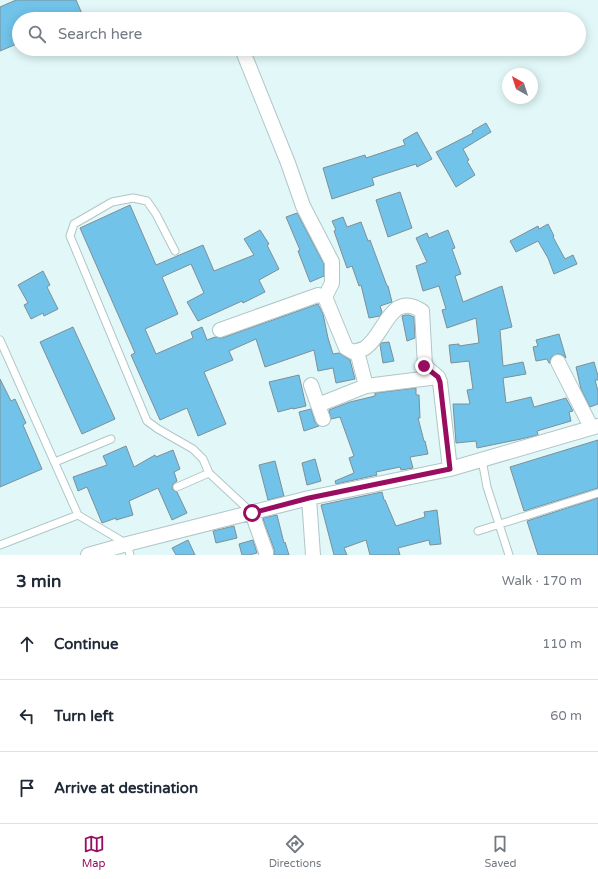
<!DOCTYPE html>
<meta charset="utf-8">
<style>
:root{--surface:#fff;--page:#f6f6f7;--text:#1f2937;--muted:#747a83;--line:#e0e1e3;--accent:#990d60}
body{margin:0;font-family:"Varela Round",sans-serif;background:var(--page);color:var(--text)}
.compass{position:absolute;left:502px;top:68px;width:36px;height:36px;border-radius:50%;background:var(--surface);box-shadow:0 2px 10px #0003;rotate:321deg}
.stop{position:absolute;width:12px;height:12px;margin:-9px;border:3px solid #990d60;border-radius:50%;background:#fff}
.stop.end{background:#990d60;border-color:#fff;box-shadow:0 1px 4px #0008}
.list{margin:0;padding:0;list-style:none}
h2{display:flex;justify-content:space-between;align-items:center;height:52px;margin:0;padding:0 16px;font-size:17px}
h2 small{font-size:13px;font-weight:400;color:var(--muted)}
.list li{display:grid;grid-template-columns:26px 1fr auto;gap:12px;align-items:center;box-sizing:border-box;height:72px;padding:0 16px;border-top:1px solid var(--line)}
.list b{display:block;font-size:15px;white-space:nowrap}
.list em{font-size:13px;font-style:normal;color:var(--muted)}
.icon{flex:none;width:22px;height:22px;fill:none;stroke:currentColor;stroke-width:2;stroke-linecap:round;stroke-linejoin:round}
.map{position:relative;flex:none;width:598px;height:555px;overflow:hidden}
.search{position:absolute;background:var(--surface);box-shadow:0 2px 10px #0003;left:12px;right:12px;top:12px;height:44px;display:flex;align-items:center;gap:10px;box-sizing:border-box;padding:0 14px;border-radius:22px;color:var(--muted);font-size:15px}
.sheet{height:268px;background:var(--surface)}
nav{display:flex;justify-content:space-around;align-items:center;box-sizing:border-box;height:56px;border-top:1px solid var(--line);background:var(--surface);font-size:11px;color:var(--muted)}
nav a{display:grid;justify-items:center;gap:2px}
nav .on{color:var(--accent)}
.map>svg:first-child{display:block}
.building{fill:#71c3ea;stroke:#7e8f97}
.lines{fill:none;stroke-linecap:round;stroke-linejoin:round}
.service-casing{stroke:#b1c6c7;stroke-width:9}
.minor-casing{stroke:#b1c6c7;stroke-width:16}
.service{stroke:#fff;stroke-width:7}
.minor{stroke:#fff;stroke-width:14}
.route{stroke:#990d60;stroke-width:5}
</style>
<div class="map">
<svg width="598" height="555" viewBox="0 0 598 555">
<rect width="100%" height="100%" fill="#e1f7f8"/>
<path class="building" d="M16,0H76L83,16L76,19H19V43L0,51V7Z
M486,123L491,132L463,149L469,160L467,161L475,175L456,187L436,152L473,133L472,131Z
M417,132L432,159L417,167L416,164L372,178L374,185L332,199L323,168L365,155L366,158L405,145L403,140Z
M400,192L412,228L388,237L376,200Z
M130,205L156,265L203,245L214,271L254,255L244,239L260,230L269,244L267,245L279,269L259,280L265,292L243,303L242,301L198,321L187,302L204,293L191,264L162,277L178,314L145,329L156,354L193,338L191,332L202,327L207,340L215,337L222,338L318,304L323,314L328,338L333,354L339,353L350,360L355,379L336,383L333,368L318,371L314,350L265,367L256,339L229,351L233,360L204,372L226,424L198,436L187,408L160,420L131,355L135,353L80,228Z
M297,213L324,264V276L310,282L298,251L300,250L286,217Z
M343,217L347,227L361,222L368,241L370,240L387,286H388L392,302L380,306L382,312L380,316L369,318L361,285L359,286L352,266L347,268L334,231L336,230L332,221Z
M548,224L554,236L553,237L565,259L573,255L577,264L554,274L548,258L538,241L516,252L510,241L538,226L539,229Z
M448,230L455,248L452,249L461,274L455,276L463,302L502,286L512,327L500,330L503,366L523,362L526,374L503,378L506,403L531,397L534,407L566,398L573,411L569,412L571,421L537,431L538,435L521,439L477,448L476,441L456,443L453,404H470L467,390L473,389L469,361L451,363L449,345L459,344V346L479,343L476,318L447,328L442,310L446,309L439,286L423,291L416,266L427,262L416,238L427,233L429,238Z
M43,271L50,285L47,287L58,309L44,316L43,313L31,319L24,305L28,303L18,285Z
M405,315H409L414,317L415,338L407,341L402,316Z
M73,327L115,419L82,434L40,342Z
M559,334L566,358L562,355L558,354L551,357L550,363H549L547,359L536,361L533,347L538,346L536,340Z
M389,342L394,361L383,363L380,345L381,343Z
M594,362L598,376V380H595L598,391V404L590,407L581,389L576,367Z
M299,375L306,406L293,409V408L278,412L269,382Z
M0,379L11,401L15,399L26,423L23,425L42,469L0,487Z
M416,388V395H419L420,418H418L424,441H425L428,454L410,457L413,468L401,470L400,467L376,472L377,475L336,484L335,481L354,473L349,458L354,456L340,417L331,419L329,410L350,402L375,396V393Z
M311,409L315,422L319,426L304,431L299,412Z
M598,440V488L524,511L510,467Z
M126,446L134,467L155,455L156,457L173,450L180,469L174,472L177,481L173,484L172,489L177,492L187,513L172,520L158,488L129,501L133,515L116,520V518L102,523L87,487L78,491L73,477L107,465L103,456Z
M315,459L321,481L307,485L302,463Z
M275,461L284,496L268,500L259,465Z
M382,492L384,500H385L396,526L425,517L424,512L437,510L441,544L430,545L429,540L398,548L400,555H370L366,540L344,548L347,555H334L321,505Z
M598,498V555H538L527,521Z
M277,515L284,543L285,542L289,555H274V549L264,522L263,518Z
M234,526L237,538L216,543L213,531Z
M188,540L195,555H176L172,548Z
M253,540L257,553L249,555H242L239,544Z"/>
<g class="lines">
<defs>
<path id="service" d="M175,251L156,214L147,201L133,198L112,202L74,224L70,236L147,421L158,429L193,449L203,459L209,473L252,513
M0,340L78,515L127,544L130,555
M482,460L487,487L509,555
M55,462L111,439
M177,487L209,473
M478,531L598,493
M0,545L78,515"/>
<path id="minor" d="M242,49L288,163L303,206L332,262V283L325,297
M220,330L318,295L325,297L346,348L353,352C356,351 362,350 365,348C385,335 390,290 422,311L425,366L438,377L440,382L450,469
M359,359L366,386
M558,362L591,427
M311,385L323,419
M318,405L366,386L438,377
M309,498L313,555
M252,513L266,552V555
M88,555L127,544L309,498L450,469L598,426"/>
</defs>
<use href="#service" class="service-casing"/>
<use href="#minor" class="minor-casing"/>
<use href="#service" class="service"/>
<use href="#minor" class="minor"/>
</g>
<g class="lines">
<path class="route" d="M252,513L309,498L450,469L440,382L438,377L424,366"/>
</g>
</svg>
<svg class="compass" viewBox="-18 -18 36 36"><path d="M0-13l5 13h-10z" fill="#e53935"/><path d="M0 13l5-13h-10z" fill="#747a83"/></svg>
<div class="stop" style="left:252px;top:513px"></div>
<div class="stop end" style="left:424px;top:366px"></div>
<div class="search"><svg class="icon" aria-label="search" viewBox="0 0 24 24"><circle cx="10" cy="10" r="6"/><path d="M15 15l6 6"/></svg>Search here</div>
</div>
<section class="sheet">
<h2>3 min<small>Walk · 170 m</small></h2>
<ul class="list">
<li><svg class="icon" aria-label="ahead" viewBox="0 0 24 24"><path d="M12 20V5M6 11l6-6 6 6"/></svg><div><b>Continue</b></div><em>110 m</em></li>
<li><svg class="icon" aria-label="left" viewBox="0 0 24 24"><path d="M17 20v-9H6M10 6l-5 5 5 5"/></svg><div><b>Turn left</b></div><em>60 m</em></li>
<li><svg class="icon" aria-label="arrive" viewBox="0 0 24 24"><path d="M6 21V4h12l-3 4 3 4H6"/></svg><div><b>Arrive at destination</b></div></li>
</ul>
</section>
<nav>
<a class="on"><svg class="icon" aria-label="map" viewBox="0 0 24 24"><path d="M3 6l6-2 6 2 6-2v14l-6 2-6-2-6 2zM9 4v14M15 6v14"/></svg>Map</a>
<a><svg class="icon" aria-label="directions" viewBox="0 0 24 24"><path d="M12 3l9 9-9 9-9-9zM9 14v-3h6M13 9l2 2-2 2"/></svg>Directions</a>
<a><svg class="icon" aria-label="saved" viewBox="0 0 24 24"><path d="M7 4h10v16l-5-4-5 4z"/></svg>Saved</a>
</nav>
